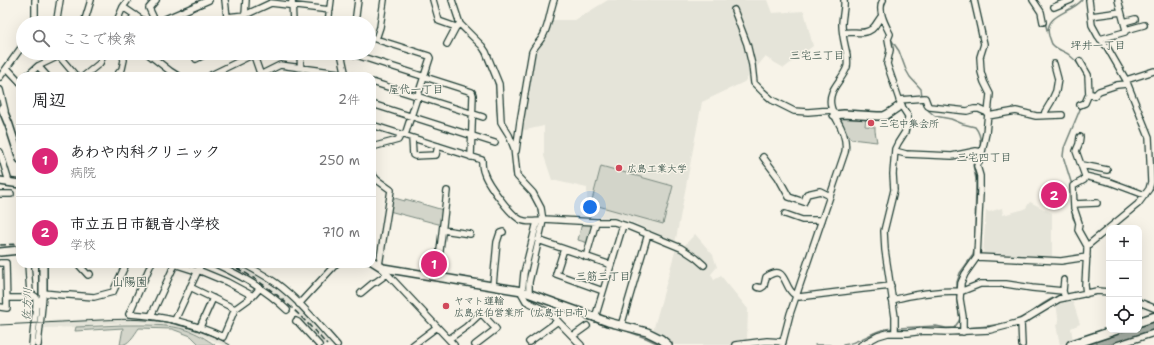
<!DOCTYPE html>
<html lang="ja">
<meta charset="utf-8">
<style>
:root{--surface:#fff;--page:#f6f6f6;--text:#202124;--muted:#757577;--line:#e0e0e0;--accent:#db2777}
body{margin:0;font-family:"Shantell Sans","Klee One",sans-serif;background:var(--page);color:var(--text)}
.controls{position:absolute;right:12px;bottom:12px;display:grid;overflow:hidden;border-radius:8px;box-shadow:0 4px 16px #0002}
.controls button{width:36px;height:36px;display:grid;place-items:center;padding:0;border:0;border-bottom:1px solid var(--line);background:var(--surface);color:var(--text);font:20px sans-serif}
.you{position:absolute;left:590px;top:207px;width:14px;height:14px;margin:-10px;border:3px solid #fff;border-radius:50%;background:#1a73e8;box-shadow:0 0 0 6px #1a73e833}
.badge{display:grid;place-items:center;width:26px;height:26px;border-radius:50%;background:var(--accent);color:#fff;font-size:13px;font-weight:700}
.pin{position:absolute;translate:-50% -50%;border:2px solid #fff;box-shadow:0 1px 4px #0006}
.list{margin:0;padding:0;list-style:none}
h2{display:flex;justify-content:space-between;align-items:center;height:52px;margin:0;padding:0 16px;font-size:17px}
h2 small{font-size:13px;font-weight:400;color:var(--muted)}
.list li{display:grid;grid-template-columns:26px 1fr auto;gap:12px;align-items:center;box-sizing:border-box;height:72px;padding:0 16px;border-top:1px solid var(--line)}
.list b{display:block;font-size:15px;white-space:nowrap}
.list p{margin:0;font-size:13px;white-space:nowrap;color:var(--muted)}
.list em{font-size:13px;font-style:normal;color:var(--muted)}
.icon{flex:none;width:22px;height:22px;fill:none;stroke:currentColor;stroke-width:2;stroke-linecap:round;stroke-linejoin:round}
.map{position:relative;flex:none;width:1154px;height:345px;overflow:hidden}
.search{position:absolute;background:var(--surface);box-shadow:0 4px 16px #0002;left:16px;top:16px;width:360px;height:44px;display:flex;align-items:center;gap:10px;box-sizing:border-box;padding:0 14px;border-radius:22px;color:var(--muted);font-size:15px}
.panel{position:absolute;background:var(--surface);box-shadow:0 4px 16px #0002;left:16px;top:72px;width:360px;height:196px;border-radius:12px}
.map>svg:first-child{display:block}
.built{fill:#e5e4d9}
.green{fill:#d3d5ca;stroke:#79897f}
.water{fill:#a4ada3;stroke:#6f8077}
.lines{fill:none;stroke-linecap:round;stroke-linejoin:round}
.stream{stroke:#6f8077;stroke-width:1.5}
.minor-casing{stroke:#1f3d34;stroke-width:8}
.tertiary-casing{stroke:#1f3d34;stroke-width:10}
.primary-casing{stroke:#1f3d34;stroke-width:11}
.minor{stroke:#f7f3e8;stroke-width:5.5}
.tertiary{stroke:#f7f3e8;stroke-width:7}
.primary{stroke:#f7f3e8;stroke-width:8}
.tram{stroke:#1f3d34;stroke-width:1}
.rail{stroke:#1f3d34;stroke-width:1.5;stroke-dasharray:6 3;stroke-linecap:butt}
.poi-dot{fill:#d1495b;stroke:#f7f3e8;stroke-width:1.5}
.labels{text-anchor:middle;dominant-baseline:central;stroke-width:3;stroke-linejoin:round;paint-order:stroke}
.poi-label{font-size:10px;fill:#1f3d34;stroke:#f7f3e8;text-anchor:start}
.neighbourhood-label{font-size:11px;fill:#1f3d34;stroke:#f7f3e8}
.water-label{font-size:11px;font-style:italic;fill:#405950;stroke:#f7f3e8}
.quarter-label{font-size:12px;fill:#1f3d34;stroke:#f7f3e8}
</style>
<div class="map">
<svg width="1154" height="345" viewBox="0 0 1154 345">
<rect width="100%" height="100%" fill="#f7f3e8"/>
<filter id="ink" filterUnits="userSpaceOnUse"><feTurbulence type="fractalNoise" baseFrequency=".025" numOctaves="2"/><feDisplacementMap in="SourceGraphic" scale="8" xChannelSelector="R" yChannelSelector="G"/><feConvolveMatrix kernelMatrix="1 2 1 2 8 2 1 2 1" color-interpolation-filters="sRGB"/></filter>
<g filter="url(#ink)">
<path class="built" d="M608,0H767L772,13L804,11L813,46L784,68L765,57L744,82L702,102L675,244L683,247L695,234L713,255L717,267L711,274L714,280L721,276L748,309L747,341L729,345H674L667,339L653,331L676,248L674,243L661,235L629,221L618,218L587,217V188L552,180L544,156V126L521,131L533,55L552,20H575Z
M1030,202L1052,213V259L983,255L986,210L989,212L1002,208L1003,215L1025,209Z
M223,264H240L272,284L295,303L290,309L275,296L252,280Z
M1072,299L1080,324L1071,328L1073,341L1060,345L1056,325L1059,324L1056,303L1061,300Z
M299,307L309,317L334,345H324L294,312Z
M123,318H145L167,321L188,326L219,338L232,345H223L197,333L177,327L145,323L96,324L85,327L42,328L43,321Z"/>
<path class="green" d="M843,117H866L865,126L875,127V131L877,142L851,139L848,134L846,135V134L841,119Z
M601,166L673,186L663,224L591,204Z
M391,197L405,201V199L443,210L442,225L389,211Z
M582,223H594L588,243L578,240Z
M123,325C144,325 167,324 187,330C197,333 206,339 215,345H200L191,336L172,329L139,328C134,335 129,345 120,345L123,328L75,331L76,327Z"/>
<path class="water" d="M1154,322V329L1107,345H1084L1129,330H1139V327Z"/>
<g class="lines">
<path class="stream" d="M449,0L454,15L459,28L474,42
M1045,22L1047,30
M890,38L899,51L906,70L910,77L921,89L922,96
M481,49L495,82C498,94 495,116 500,126C501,129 503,131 505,134
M1079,65C1076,61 1072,57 1068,54C1063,51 1056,49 1052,44C1051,42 1050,38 1049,36C1043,14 1072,13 1082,0
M926,107L929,111L935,116L951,119L963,124L975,127C980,133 981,142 980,149
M513,160C513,174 512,177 523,186
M1072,185L1063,156L1064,148L1081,107
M529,192L537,207L540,218
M1071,202L1073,218L1077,225
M975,233L976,179L973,165L979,153
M526,281L534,244
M1087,289L1088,287L1090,245
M530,297L606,326L624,330L646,338L661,345
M898,328L936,326L946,328H961
M954,328L959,321L960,318L957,303V282L960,273L973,255L975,247
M965,328C982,327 1006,325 1021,318C1035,311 1047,298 1062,295
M815,345H830
M843,345C861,343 875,328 894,328"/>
<defs>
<path id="minor" d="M35,0V23
M156,0L149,8L156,23
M246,0L245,15L248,23
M292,0L293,23
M433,0L439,21L456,27L460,24
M452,0L460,24L482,46L486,52L499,84L501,122L509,135L514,148L517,176L533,193L541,208L543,221L529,282V293
M883,0C877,10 885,24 890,34L888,39L890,50L887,64L901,105L908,116V118L905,132L898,143L895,149L893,174L894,190L884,231L885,250L895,317V333
M1033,0L1041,12L1043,22
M123,7L145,22L156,23L209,0
M1054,7L1071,0
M734,10L747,44L752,65L754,83L763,92L772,100L794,111L808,112L832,110
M1091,16L1121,12
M227,17L245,15L271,3L330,10
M1124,22L1135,19
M54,23L57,19L60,0
M84,23L91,0
M116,23L123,7L128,0
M129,23L135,15
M218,23L224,20L227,17L225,0
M328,23L331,0
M355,23L358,0
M1126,30L1144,25
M843,33C853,30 863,36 872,29C877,25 878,19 882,16
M369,37L429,56L430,58L405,135
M376,39L380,27L384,0
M1100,39L1125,32L1126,30L1118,0
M447,44L456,27
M147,53L170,71L178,76
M253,53L261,76
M300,53L301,76
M341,53L346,76
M350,53L472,92L473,95L471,157
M196,59L208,53
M1080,61L1088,75L1089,95L1088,96L1085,103L1080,105
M38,66L47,76
M7,68L20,82
M27,76L38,66L59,56L76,76
M84,76L100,63L104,53
M116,76L122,69L124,60L122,53
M211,76V75L256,53
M258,76L280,65L346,74L352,76
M0,77L23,45
M1126,80L1154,71
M372,82L483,117
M0,90L5,111
M1089,95L1092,94L1094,96L1099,91L1117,85L1127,84
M899,100L925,98L928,106L930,107L967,111L974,109H979L988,113
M372,104L495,143
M988,116L1016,111L1036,116L1062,115
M1044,116L1045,112L1051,102L1056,91L1058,79L1054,64
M372,125L482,160C482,164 482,169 484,173C487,183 511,216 521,220C528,223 535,221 543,221
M1080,137L1079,144L1076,151L1085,176L1084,180L1073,186L1074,208L1079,223L1078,230L1087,246
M412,138L413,155L415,156L436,155L438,146
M372,147L398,140L401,134
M516,151L520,122L532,52C535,45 541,41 544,34C549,24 550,11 554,0
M895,151L906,154L952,156L976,151L982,152
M0,152L9,182
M763,157L778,177L789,197L804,202L807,194L820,191L830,196
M1082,165L1107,170
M372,174L377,180L391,190L379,265L454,345
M1085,176L1110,182L1145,195
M0,194H11
M1074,204L1097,203
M785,214L802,220H822
M543,219L596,222H614L630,227L681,248L696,258L704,265
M537,222L524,273L522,294L526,301L550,313L581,345
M443,230L470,234
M538,240L611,265
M564,249L556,274L603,291
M586,257L596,222
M977,257L1061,261L1087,257
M0,263H6L7,308L0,307
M28,264L30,293L36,297V306
M78,264L88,275L90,274
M151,264L129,314C163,316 193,323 223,337L235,309L253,296L260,288
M174,264L196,271L198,270L227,282L253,296
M216,264C242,276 267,290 287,310
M244,264C255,270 266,276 276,283C299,300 318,324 337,345
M437,276L447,191
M493,285L497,242L500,233L503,232
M190,287L235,309
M757,287L761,288L764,286L766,277C789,262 781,291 799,297L863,289L891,286
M1063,291L1064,280
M960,292L980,284H1006L1032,288L1063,291L1065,298
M43,293L63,295H69L94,297L113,292L126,264
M361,293L373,283L376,282L387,274
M1086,294L1085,285L1087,251V246L1138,204L1149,189L1151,182L1149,137L1126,80L1107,47L1098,36L1092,25L1089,0
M7,298H22
M892,300C914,294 938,291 960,291
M1139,302L1154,308
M299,304L336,264
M151,316L175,264
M595,318L623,225
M175,320L201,264
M296,321L298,322L319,345
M1021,322L1022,345
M621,326L648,234
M200,327L213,298
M963,332V317L960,299L961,283L965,274L977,257L980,194V176L977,166L981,157L986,133L990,94L984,82L981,72L980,57L984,44L974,0
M573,336L587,326
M449,339L466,327L481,313L496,329L475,345
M529,342L558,321
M32,345L36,306L42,298L43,293
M38,345L43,296
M413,345L437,327
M735,345L767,341L783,342
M782,345L790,314L845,152C847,141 843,130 837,120C835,116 832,111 831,106C827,90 842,81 847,67C848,63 847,59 847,55C845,45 842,35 842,25C842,16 845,8 844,0
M861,345L878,336L888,333H908L924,331L947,332L990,330L1021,322L1059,299L1097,291L1109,292
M1117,345L1154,333"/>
<path id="tertiary" d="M2,108L9,125L20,159
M834,115L844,114L877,116H884L888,114L901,105
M0,181L20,184
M0,252L20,250
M372,261L383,268L522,291L608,322L647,332L661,339L668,345
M43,264V293"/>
<path id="primary" d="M1139,322L1154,317
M1071,345L1116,330"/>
</defs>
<use href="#minor" class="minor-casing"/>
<use href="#tertiary" class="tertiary-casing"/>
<use href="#primary" class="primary-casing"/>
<use href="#minor" class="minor"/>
<use href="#tertiary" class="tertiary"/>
<use href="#primary" class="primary"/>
<path class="tram" d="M0,325C27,324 55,322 82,321C137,318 181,316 230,345"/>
<path class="rail" d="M0,245L20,244
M229,264C270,285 297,310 327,345"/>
</g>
</g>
<g class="poi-dot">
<circle cx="871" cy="123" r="4"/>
<circle cx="619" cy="168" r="4"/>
<circle cx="446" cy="306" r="4"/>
</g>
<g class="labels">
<g class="poi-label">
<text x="879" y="123">三宅中集会所</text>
<text x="627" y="168">広島工業大学</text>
<text x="454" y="300">ヤマト運輸<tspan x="454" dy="12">広島佐伯営業所（広島廿日市）</tspan></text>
</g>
<g class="neighbourhood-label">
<text x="1098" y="45">坪井一丁目</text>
<text x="817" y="55">三宅三丁目</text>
<text x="416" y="89">屋代一丁目</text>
<text x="984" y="157">三宅四丁目</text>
<text x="603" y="276">三筋三丁目</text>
</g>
<g class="water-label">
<text transform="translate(27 304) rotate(-87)">佐方川</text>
</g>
<g class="quarter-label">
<text x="130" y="282">山陽園</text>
</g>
</g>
</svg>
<div class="controls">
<button>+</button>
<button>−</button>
<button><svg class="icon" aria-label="locate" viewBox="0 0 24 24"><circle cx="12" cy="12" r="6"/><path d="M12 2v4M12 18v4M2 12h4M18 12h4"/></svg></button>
</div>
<div class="you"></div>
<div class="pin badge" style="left:434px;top:264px">1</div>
<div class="pin badge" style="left:1054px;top:195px">2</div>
<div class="search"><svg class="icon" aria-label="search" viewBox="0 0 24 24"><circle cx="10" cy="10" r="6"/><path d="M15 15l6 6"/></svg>ここで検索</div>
<section class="panel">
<h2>周辺<small>2件</small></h2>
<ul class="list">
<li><span class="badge">1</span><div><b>あわや内科クリニック</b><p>病院</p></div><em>250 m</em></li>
<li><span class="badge">2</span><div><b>市立五日市観音小学校</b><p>学校</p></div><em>710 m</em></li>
</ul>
</section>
</div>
